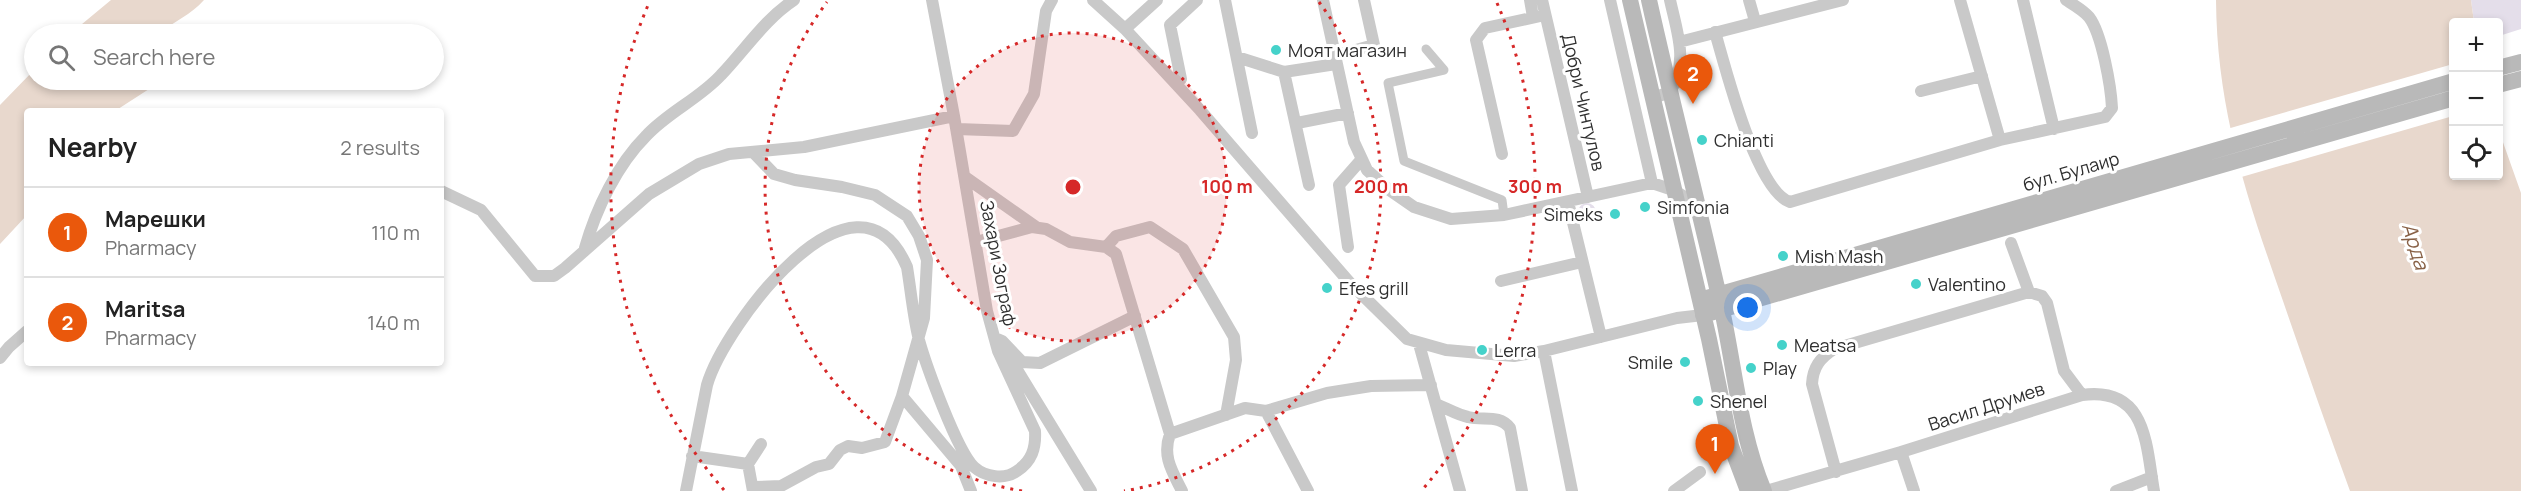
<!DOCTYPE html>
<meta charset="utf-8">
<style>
:root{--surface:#fff;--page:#f6f6f6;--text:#222;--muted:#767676;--line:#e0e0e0;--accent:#ea580c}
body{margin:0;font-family:Manrope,sans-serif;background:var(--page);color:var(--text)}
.controls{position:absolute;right:18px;top:18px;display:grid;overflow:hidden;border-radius:6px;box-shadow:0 3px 9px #0003}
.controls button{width:54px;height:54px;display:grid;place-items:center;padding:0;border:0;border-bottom:2px solid var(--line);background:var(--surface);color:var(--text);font:30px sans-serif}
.you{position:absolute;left:1748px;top:308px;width:21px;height:21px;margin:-15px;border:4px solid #fff;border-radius:50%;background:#1a73e8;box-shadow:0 0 0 9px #1a73e833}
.badge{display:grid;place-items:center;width:39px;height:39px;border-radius:50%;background:var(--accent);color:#fff;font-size:20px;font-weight:700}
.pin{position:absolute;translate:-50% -50px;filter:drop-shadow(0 2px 3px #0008)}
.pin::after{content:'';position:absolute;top:32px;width:21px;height:18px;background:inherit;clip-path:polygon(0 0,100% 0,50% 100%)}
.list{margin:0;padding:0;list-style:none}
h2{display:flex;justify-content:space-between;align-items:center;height:78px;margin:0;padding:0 24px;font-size:26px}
h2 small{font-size:20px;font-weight:400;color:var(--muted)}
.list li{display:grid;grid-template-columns:39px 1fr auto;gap:18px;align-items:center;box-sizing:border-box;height:90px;padding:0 24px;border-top:2px solid var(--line)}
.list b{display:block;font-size:22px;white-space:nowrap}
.list p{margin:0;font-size:20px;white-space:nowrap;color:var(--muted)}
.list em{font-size:20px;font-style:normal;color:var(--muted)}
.icon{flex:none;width:33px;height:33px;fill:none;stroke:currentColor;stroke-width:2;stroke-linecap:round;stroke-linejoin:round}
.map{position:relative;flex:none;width:2521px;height:491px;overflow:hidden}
.search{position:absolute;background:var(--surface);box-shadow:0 3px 9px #0003;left:24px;top:24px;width:420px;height:66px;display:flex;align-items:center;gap:15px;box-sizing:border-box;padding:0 21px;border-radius:33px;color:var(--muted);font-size:22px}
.panel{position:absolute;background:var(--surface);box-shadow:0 3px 9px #0003;left:24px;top:108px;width:420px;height:258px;border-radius:6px}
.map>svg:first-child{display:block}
.green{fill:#e4deea}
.water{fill:#e8d8cd}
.pier{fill:#fff}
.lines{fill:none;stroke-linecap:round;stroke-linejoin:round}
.pedestrian{stroke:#c9c9c9;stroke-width:9}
.minor{stroke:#c9c9c9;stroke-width:12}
.secondary{stroke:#b9b9b9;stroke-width:16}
.ring{fill:none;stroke:#d62828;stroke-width:3;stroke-dasharray:3 6}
.poi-dot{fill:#45d2ca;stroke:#fff;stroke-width:2}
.labels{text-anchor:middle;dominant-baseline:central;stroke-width:6;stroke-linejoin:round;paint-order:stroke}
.poi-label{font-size:18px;fill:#2f2f2f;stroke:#fff;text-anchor:start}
.street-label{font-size:18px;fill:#2f2f2f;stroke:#fff}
.water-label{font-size:20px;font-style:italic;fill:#886146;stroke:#fff}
.centre{fill:#d62828;stroke:#fff;stroke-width:3}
.ring-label{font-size:18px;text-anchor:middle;font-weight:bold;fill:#d62828;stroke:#fff;stroke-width:6;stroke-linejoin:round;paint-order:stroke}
</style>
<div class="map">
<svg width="2521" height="491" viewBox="0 0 2521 491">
<rect width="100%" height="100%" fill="#fff"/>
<path class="green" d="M2471,0H2521V29L2499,36L2498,22H2474Z
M1578 212a9 9 0 1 1 18 0a9 9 0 1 1-18 0Z"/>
<path class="water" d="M111,0H204C191,15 174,21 159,34H70Z
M2216,0H2471L2474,22H2454V176H2498L2499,131L2521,193V491H2350C2327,428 2305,365 2283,301C2247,198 2217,111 2216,0Z
M34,70V80H163L115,111H27V215L0,244V105Z"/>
<path class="pier" d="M2453,64V116L2238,178L2227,129Z"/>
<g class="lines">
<path class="pedestrian" d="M1426,49L1444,70L1388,83L1404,161L1502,200L1504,215"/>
<path class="minor" d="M1093,0L1125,29L1200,110L1350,283L1407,339L1446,350L1514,356L1544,351L1677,318L1703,315
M1225,0L1252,133
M1323,0L1354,142L1367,170L1388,189L1414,207L1451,219L1504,215L1652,183L1673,190L1696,204
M1530,0L1533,17
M1542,0L1588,197
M1610,0L1652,183
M1749,0L1755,21
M1960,0L2000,140
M2023,0L2054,129
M1125,29L1157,0
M1715,32C1725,66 1756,191 1790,202L2000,140L2105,117L2112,108C2111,87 2102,34 2089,17C2083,10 2074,5 2066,0
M1679,42L1843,0
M1334,56L1374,45L1364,0
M1237,57L1284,72L1336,64
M1284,72L1309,185
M1181,79L1170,25L1197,0
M1921,91L1982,76
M1653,98L1670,92C1689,62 1677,32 1670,0
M1297,123L1348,113
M957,129L1013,131L1034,94L1046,11L1052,0
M754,153L774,174L795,180L842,187L875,195L907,216L919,236L927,260L924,318L902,396L961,466L971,491
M1502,154L1476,40L1485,28L1545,15
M965,177L1036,227
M441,191L481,210L535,276H554L565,268L649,194L699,164L729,154L804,147L954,116
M1568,202L1601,337
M976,242L1032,227L1046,229L1070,242L1106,247L1116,254L1170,434C1162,456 1172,471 1182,491
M2011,243L2029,292L2042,296L2047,303L2064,371L2082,395
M1106,247L1116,236L1150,227L1183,249L1234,337L1236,360L1226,415
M1348,247L1339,185L1361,160
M585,248C596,209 617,165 646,136C668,112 699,99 721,75C745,50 765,19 794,0
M1501,281L1582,262
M995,338L1002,341L1022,362L1040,363L1135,316
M1419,344L1460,491
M1544,351L1572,491
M1002,353L1011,360L1091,491
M0,358L9,347L27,331
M1436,404C1446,408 1458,415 1468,417C1484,421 1499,414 1510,428L1522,491
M1266,411L1308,491
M1170,434L1245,408L1266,411L1327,393L1371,386L1431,385
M1901,452L1914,491
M692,456L748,464
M1836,472L1812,384C1813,367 1820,358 1834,349L2029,292
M754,487L781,486L816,467L829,464L840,450L848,446L862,448L885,442L902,396
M686,491L707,385C724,326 856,149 907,267C911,291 913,316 919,340C926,365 957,451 974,467C985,477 1005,480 1017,471C1032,461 1036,448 1035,431L998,351L987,311L954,116L932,0
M753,491L748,464L761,444
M1674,491L1700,472
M1766,491L1901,452L2082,395C2147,386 2146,445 2154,491
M2116,491L2152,477"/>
<path class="secondary" d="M1630,0L1709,339L1731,446L1748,491
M1649,0C1672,104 1699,206 1722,310C1735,370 1740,434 1764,491
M2498,68L2521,62
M2498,85L2521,79
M1700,300L2454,81
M1703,315L2454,98"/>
</g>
<circle cx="1073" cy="187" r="154" fill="#d62828" fill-opacity=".12"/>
<g class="ring">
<circle cx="1073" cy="187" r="154"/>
<path d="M1022 491A308 308 0 0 1 827 2M1319 2A308 308 0 0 1 1124 491"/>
<path d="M724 490A462 462 0 0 1 649 3M1497 3A462 462 0 0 1 1422 490"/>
</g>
<g class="poi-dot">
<circle cx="1276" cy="50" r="6"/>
<circle cx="1702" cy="140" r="6"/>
<circle cx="1645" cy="207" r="6"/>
<circle cx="1615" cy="214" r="6"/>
<circle cx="1783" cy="256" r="6"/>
<circle cx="1916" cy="284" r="6"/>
<circle cx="1327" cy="288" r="6"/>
<circle cx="1782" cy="345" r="6"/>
<circle cx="1482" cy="350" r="6"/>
<circle cx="1685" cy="362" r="6"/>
<circle cx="1751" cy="368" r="6"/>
<circle cx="1698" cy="401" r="6"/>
</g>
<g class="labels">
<g class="poi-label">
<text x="1288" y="50">Моят магазин</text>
<text x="1714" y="140">Chianti</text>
<text x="1657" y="207">Simfonia</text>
<text x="1603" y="214" text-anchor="end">Simeks</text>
<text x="1795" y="256">Mish Mash</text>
<text x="1928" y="284">Valentino</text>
<text x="1339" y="288">Efes grill</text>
<text x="1794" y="345">Meatsa</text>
<text x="1494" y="350">Lerra</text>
<text x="1673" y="362" text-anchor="end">Smile</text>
<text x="1763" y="368">Play</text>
<text x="1710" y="401">Shenel</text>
</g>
<g class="street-label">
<text transform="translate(1584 102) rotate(77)">Добри Чинтулов</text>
<text transform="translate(2071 171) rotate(-16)">бул. Булаир</text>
<text transform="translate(999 263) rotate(79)">Захари Зограф</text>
<text transform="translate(1986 406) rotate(-18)">Васил Друмев</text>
</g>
<g class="water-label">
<text transform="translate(2416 246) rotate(73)">Арда</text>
</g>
</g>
<circle cx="1073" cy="187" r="9" class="centre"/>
<g class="ring-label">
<text x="1227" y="193">100 m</text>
<text x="1381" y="193">200 m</text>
<text x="1535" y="193">300 m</text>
</g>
</svg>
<div class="controls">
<button>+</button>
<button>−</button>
<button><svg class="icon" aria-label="locate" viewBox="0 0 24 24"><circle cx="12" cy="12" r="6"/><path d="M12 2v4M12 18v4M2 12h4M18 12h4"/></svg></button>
</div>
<div class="you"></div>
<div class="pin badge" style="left:1715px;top:474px">1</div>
<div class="pin badge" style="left:1693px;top:104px">2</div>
<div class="search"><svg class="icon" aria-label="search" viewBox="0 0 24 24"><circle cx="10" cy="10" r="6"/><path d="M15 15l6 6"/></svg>Search here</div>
<section class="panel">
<h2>Nearby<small>2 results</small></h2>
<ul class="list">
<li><span class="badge">1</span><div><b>Марешки</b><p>Pharmacy</p></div><em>110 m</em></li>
<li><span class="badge">2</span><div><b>Maritsa</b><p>Pharmacy</p></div><em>140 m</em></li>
</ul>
</section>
</div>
